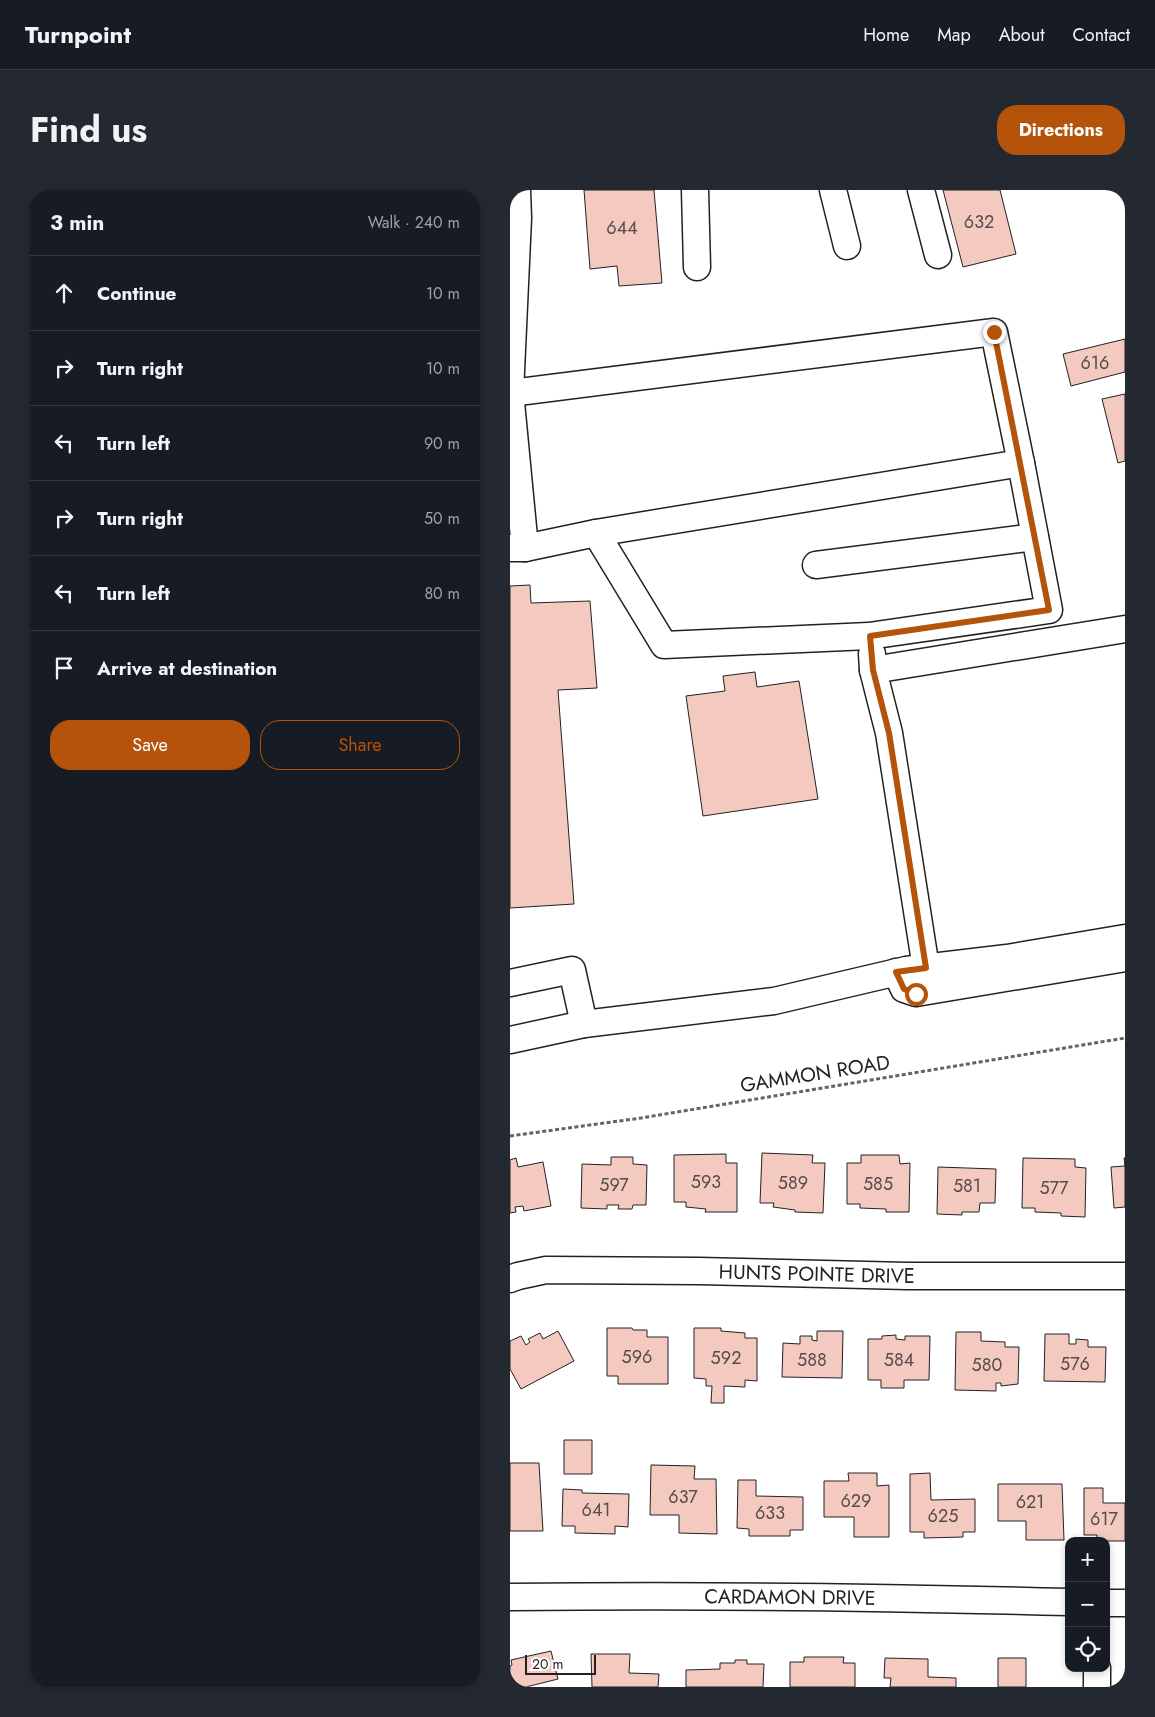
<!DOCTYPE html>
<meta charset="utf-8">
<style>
:root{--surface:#171b24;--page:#242831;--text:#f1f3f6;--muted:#9ea1a6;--line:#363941;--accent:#b45309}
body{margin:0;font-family:Jost,sans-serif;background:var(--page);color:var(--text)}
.controls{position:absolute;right:15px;bottom:15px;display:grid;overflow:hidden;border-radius:10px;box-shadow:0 2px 8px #0003}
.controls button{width:45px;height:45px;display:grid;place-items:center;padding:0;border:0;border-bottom:1px solid var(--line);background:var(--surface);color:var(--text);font:25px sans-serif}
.scale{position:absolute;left:15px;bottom:12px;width:71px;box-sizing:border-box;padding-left:5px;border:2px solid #222;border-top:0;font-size:14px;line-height:18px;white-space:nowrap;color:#222;-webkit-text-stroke:4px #fff;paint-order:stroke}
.stop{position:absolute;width:15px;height:15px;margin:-11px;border:4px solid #b45309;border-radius:50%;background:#fff}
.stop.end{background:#b45309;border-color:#fff;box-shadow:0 1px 5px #0008}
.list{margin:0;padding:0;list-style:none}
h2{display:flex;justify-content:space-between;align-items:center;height:65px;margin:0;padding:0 20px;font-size:21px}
h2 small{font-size:16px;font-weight:400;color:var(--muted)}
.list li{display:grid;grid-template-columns:32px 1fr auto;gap:15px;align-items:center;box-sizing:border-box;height:75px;padding:0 20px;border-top:1px solid var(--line)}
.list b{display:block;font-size:19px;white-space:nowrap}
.list em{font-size:16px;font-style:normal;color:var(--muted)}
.actions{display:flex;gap:10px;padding:15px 20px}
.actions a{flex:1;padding:11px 0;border:1px solid var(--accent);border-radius:20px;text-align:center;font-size:18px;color:var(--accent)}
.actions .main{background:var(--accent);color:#fff}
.icon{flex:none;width:28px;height:28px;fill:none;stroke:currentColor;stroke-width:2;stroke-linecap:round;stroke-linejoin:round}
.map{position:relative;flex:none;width:615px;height:1497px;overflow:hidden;border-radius:20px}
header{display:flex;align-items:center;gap:30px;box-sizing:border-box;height:70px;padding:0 25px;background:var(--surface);border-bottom:1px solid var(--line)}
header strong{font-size:24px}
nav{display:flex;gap:28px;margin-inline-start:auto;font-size:18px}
.intro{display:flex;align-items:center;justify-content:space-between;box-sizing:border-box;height:120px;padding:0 30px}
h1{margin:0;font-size:35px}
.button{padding:12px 22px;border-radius:20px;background:var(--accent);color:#fff;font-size:18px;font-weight:700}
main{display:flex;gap:30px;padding:0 30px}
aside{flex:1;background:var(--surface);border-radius:20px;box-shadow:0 2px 8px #0003}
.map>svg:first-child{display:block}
.building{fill:#f3c9c0;stroke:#222}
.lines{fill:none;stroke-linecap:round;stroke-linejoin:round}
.minor-casing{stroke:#222;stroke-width:29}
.path{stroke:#646464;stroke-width:3;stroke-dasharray:4 2.5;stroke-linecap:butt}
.minor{stroke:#fff;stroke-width:26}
.route{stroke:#b45309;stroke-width:6}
.labels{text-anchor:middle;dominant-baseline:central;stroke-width:4;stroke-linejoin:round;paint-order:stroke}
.number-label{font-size:18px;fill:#564c4a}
.street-label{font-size:20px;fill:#222;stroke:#fff}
</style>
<header>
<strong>Turnpoint</strong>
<nav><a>Home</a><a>Map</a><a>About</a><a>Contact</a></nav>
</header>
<div class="intro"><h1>Find us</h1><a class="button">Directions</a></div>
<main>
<aside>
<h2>3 min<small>Walk · 240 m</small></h2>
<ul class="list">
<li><svg class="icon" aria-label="ahead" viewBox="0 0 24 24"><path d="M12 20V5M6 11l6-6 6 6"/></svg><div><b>Continue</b></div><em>10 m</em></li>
<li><svg class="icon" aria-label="right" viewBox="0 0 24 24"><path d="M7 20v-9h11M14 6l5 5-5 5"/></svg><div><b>Turn right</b></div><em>10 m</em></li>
<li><svg class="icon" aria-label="left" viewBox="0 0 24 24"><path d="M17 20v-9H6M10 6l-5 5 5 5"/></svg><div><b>Turn left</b></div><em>90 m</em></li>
<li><svg class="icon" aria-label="right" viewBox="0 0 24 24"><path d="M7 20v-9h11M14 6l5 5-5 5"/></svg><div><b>Turn right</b></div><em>50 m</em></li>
<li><svg class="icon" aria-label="left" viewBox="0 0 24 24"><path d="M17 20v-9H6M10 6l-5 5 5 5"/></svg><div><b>Turn left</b></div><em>80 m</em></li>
<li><svg class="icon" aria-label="arrive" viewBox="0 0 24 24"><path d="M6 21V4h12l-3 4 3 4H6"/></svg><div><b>Arrive at destination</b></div></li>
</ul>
<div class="actions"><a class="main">Save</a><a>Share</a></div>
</aside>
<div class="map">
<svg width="615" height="1497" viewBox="0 0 615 1497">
<rect width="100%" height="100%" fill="#fff"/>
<path class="building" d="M74,0H144L152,93L109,96L107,76L80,79Z
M433,0H490L506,64L453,77Z
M615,149V182L561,196L553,164Z
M615,204V271L608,273L592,209Z
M20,395L21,413L80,411L87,498L48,500L64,714L0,718V396Z
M245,482L247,497L289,491L308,609L193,626L176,506L215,501L213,486Z
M252,963L303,965L302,973H315L313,1023L285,1022V1020L263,1017L264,1013H250Z
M216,964V973H227V1022H195L196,1019L176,1017V1012H164V965Z
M351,965H389L390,974L400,973L399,1022H376V1019L350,1018V1014H337V973H351Z
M101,967H123V974L137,975L136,1015H123L122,1019H108L109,1015H97V1019L71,1018L72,974L101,975Z
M6,968L8,977L33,972L41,1016L14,1021L13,1016L5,1017L6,1022L0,1023V970Z
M513,968L565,969V977L576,978L575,1027L551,1026V1023L525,1022V1018H512Z
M614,968H615V1017L604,1018L601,977L615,976Z
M428,977L486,979L485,1013H470L469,1022H452V1025L427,1024Z
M97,1138H122L123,1140H137V1147H158V1194H108V1186H97Z
M184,1138H211V1141L235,1143V1148H247V1191L235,1190V1197L214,1196V1213H201L202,1196H196V1189L184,1188Z
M48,1141L64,1171L11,1199L0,1179V1151L11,1146L16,1155L20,1152L18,1149L30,1143L33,1149Z
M307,1141H333L332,1188L272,1187L273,1153L290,1154V1146H302V1150L307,1151Z
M446,1142H471V1151L495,1152V1157H509L508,1194L491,1196V1193H486V1201L445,1200Z
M535,1144H559V1154H566V1149L578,1150V1157H596L595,1192L534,1191Z
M386,1145V1149L395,1150V1146H420L419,1190H394V1198H371V1190H358V1149H372V1146Z
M54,1250H82V1284H54Z
M0,1273H29L33,1341H0Z
M141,1275L185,1276L184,1289H206L207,1344L169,1343V1325H140Z
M338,1283H367V1296L379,1295V1347H344V1327H314V1291H339Z
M420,1283L421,1310L465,1309V1342H453V1347L414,1348V1342H400V1284Z
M228,1290H246V1306L293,1307V1340H280V1346H239V1339L227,1338Z
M488,1294H552L554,1350H516V1331H488Z
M574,1298H593V1313H615V1351H587V1345H574Z
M53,1299L72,1300V1303L119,1304L118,1337L105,1336V1344L65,1343V1336H52Z
M41,1461L48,1489L16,1497H0V1476L2,1475L1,1470Z
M81,1464H120L119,1483L149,1484L148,1497H82Z
M294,1467H334L333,1473H345V1497H280V1472H294Z
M375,1468L418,1469V1487L446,1488V1497H380L381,1488H374Z
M488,1468H516V1497H488Z
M225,1470H237V1474H254L253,1497H176V1480L210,1479V1473H225Z"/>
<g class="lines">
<defs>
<g id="minor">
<path d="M185,0L187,77"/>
<path d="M323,0L337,56"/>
<path d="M411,0L428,65"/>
<path d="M0,202L15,358"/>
<path d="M0,203L484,142L511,273L86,343L15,358H0"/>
<path d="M0,203L8,28L7,0"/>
<path d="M86,343L154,455L359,446L539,420L511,273"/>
<path d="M306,375L525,347"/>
<path d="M362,464L363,480L615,439"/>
<path d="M363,480L379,543L416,778"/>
<path d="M386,782L394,799L406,803L615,768"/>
<path d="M0,793L62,780L74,834"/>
<path d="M0,850L74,834L264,811L396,780L497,768L615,748"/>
<path id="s1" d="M0,1089L8,1086L36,1080L189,1081L397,1086H615"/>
<path id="s2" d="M0,1407C186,1405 373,1407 559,1412"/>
<path d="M596,1413H615"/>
<path d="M587,1497V1478"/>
</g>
</defs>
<use href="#minor" class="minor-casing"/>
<path class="path" d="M0,946L131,928L615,848"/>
<use href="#minor" class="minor"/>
</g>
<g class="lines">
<path class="route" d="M406,804L394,799L386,782L416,778L379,543L363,480L360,446L539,420L484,142"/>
</g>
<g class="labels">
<g class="number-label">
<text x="469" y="32">632</text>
<text x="112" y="38">644</text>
<text x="585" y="173">616</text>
<text x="196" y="992">593</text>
<text x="283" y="993">589</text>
<text x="368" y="994">585</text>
<text x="104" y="995">597</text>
<text x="457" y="996">581</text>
<text x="544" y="998">577</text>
<text x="127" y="1167">596</text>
<text x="216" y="1168">592</text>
<text x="302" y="1170">588</text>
<text x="389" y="1170">584</text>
<text x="565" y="1174">576</text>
<text x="477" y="1175">580</text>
<text x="173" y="1307">637</text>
<text x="346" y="1311">629</text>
<text x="520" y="1312">621</text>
<text x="86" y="1320">641</text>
<text x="260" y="1323">633</text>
<text x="433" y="1326">625</text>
<text x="594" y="1329">617</text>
</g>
<g class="street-label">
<text transform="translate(305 884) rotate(-9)">GAMMON ROAD</text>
<text stroke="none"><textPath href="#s1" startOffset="308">HUNTS POINTE DRIVE</textPath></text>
<text stroke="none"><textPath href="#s2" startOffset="280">CARDAMON DRIVE</textPath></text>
</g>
</g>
</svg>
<div class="controls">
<button>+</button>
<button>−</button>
<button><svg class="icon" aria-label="locate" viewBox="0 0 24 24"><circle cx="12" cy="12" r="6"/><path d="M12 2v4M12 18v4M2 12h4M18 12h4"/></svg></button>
</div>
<div class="scale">20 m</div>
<div class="stop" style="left:406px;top:804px"></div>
<div class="stop end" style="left:484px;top:142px"></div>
</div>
</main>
